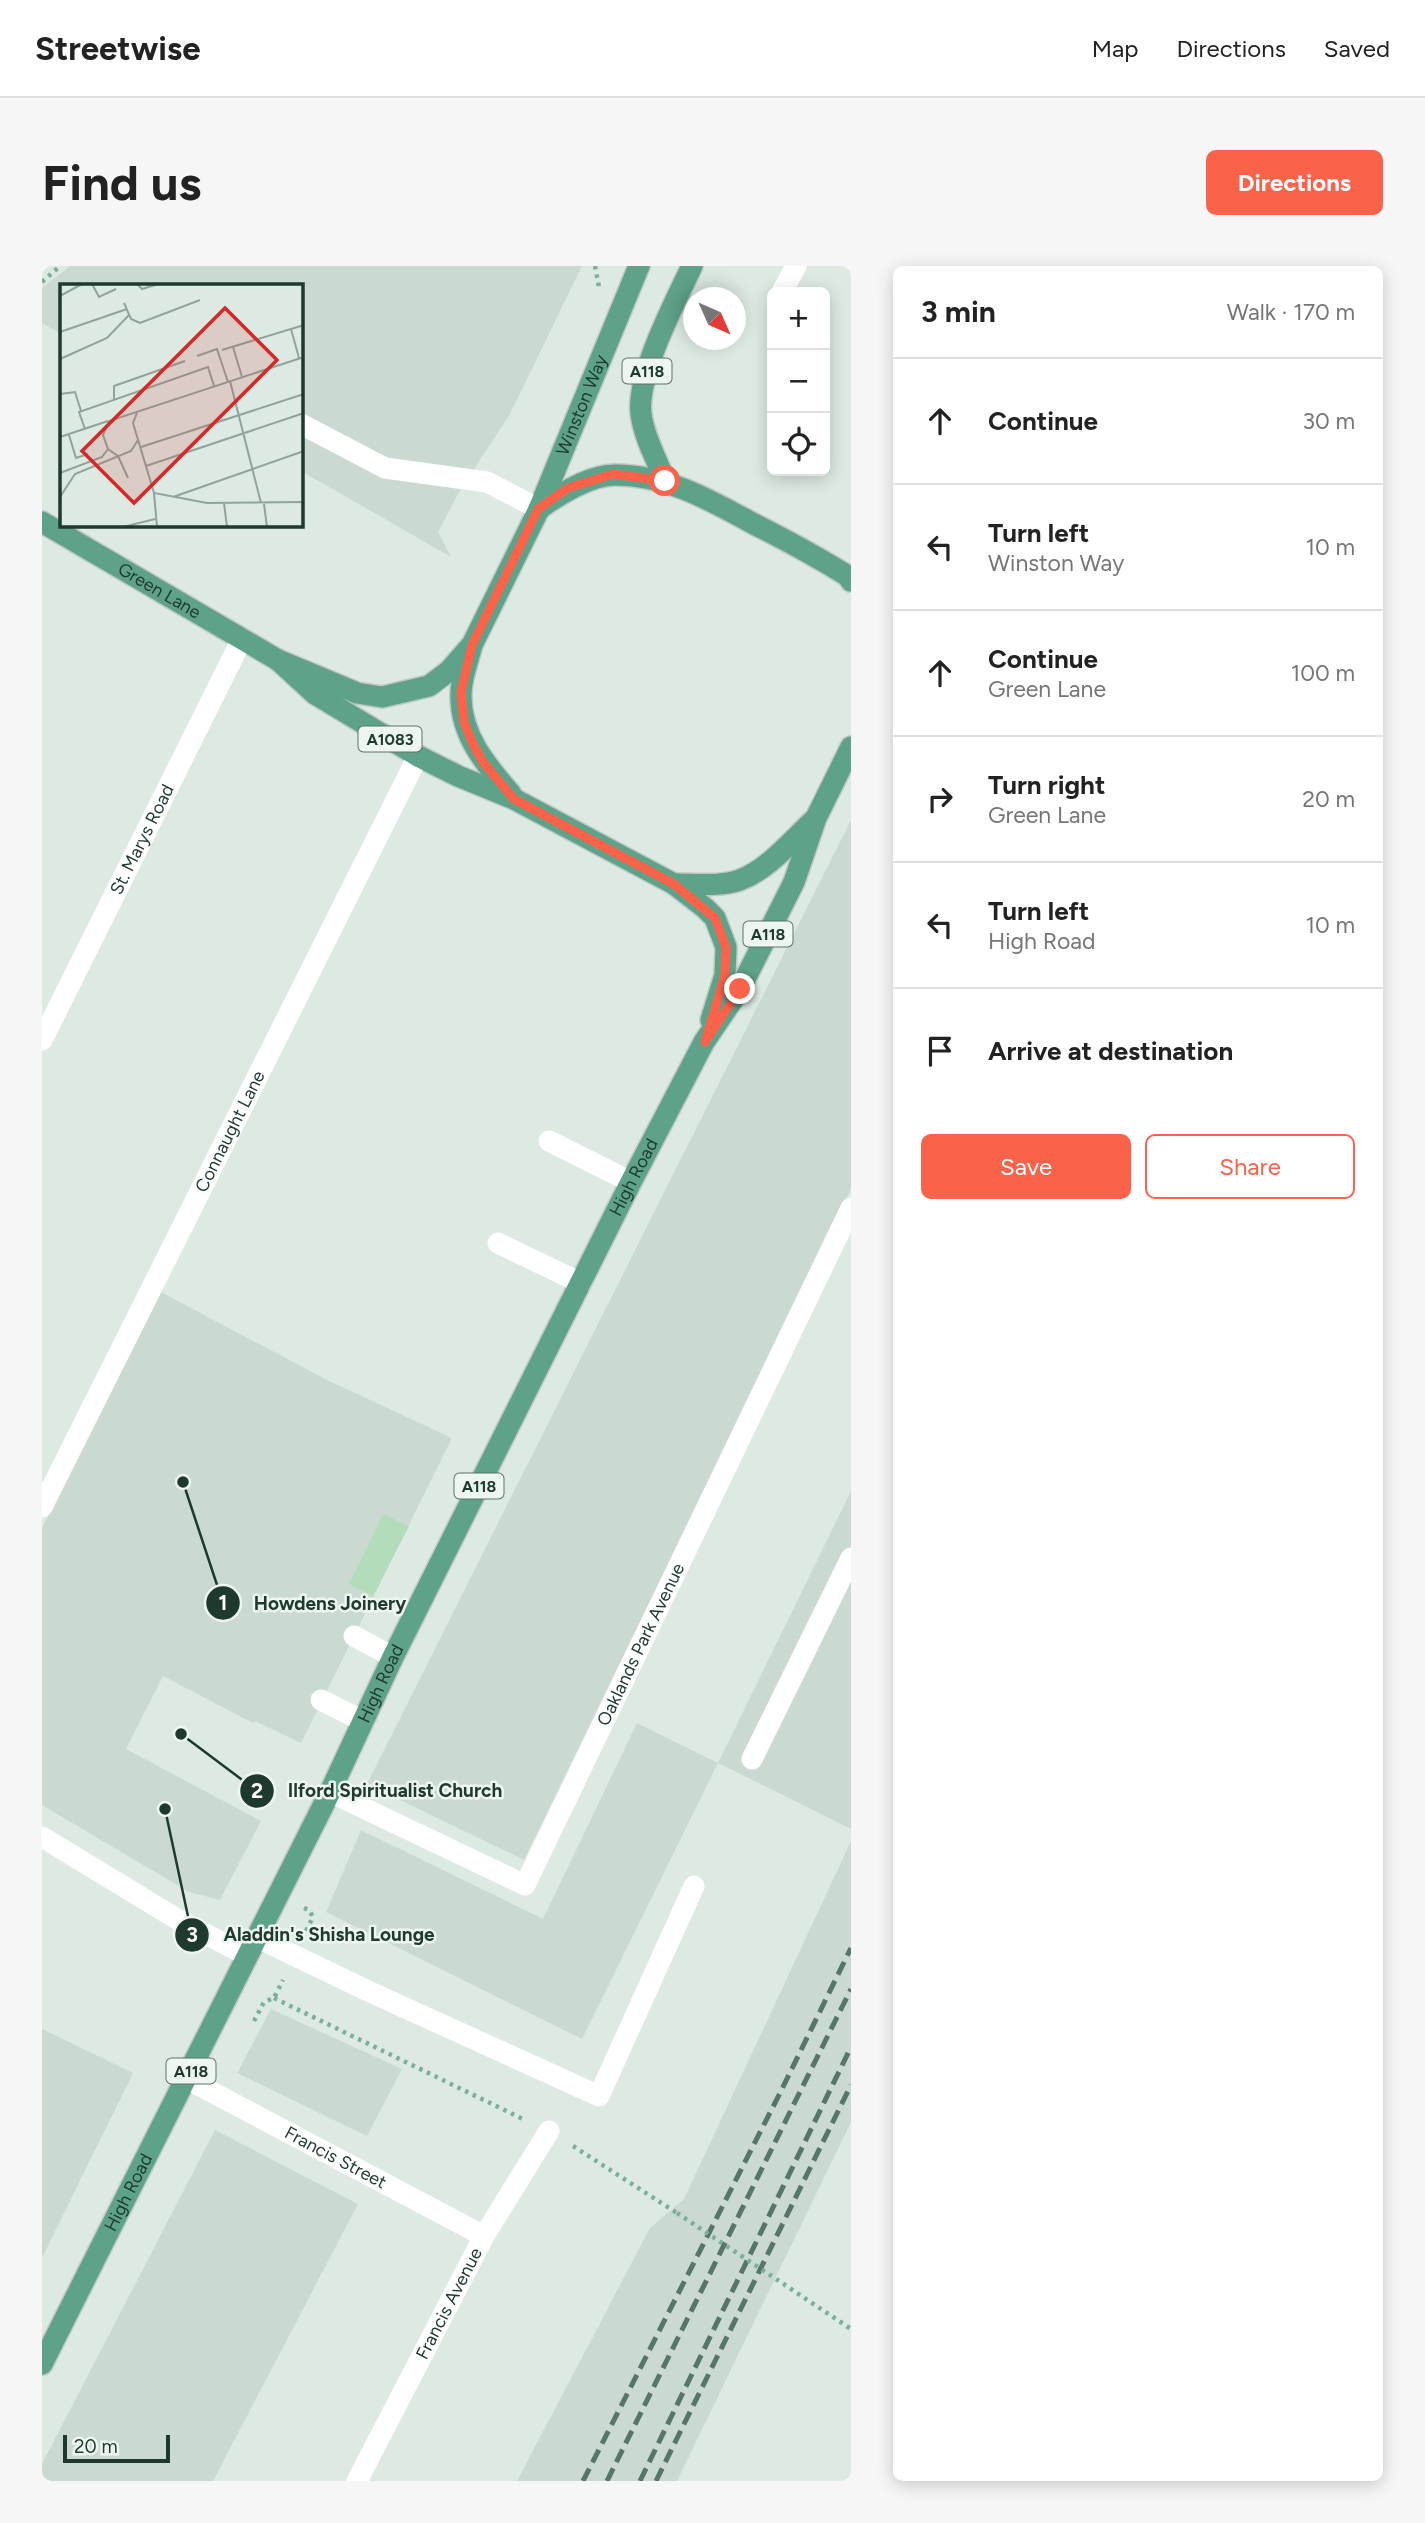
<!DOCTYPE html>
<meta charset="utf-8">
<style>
:root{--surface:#fff;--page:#f6f6f6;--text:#222;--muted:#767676;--line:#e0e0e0;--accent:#fa624a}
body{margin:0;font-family:Figtree,sans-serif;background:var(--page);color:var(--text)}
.controls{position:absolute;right:21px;top:21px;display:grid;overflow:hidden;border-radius:10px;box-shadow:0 4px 18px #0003}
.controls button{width:63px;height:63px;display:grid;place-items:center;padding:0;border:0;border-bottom:2px solid var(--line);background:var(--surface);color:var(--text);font:35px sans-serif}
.compass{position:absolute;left:641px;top:21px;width:63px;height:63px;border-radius:50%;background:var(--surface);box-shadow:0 4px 18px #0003;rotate:135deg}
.scale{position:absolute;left:21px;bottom:18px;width:107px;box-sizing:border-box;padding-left:7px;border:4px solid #1e3a2f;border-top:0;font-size:19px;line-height:24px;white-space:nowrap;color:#1e3a2f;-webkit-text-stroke:5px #edf6f1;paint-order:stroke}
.stop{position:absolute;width:21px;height:21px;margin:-16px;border:5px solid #fa624a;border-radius:50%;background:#fff}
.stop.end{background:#fa624a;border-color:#fff;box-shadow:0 2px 7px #0008}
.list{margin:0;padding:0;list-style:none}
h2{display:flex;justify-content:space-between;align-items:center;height:91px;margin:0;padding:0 28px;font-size:30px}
h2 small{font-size:23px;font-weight:400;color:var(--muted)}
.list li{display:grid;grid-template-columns:46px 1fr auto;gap:21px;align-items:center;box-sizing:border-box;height:126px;padding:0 28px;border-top:2px solid var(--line)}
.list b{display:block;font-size:26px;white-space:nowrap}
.list p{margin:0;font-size:23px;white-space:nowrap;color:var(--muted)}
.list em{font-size:23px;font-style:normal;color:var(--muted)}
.actions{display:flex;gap:14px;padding:21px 28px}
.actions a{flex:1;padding:16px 0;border:2px solid var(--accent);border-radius:10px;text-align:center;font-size:24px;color:var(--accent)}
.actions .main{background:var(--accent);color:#fff}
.icon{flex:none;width:38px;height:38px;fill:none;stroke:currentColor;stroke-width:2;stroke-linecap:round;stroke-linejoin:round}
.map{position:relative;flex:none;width:809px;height:2215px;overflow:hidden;border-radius:10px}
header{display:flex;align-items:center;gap:42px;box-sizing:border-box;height:98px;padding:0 35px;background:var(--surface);border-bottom:2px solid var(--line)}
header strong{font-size:33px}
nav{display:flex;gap:38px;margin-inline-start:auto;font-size:24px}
.intro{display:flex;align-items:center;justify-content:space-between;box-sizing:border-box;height:168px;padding:0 42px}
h1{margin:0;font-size:49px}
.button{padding:18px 32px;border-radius:10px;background:var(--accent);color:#fff;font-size:24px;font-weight:700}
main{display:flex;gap:42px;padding:0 42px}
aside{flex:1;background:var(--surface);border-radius:10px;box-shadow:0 4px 18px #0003}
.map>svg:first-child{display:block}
.built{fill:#cbdad1}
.green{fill:#b3ddba}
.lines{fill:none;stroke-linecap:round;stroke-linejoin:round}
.major-casing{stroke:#c0c8c5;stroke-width:24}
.path{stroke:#7baf99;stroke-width:4.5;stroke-dasharray:3.5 5;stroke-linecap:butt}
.minor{stroke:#fff;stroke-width:21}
.major{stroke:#5ea289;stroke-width:21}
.rail{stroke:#57766a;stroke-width:5;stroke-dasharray:14 7;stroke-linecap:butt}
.path-bridge{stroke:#7baf99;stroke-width:4.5;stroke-dasharray:3.5 5;stroke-linecap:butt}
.route{stroke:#fa624a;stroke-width:9}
.labels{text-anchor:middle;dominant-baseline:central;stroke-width:5;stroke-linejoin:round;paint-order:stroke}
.shield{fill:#edf6f1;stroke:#5c7269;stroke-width:2}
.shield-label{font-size:16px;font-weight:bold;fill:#1e3a2f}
.street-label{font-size:18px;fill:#1e3a2f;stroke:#edf6f1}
.inset-road{fill:none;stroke:#90a49a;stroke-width:2}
.view{fill:#d62828;fill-opacity:0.15;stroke:#d62828;stroke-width:3.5}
.inset-edge{fill:none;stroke:#1e3a2f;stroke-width:3.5}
.leader{fill:none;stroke:#1e3a2f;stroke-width:2.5}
.callout-dot{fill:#1e3a2f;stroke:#edf6f1;stroke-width:2.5}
.mark-label{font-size:21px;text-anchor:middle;font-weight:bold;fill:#fff}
.callout-label{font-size:19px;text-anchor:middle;font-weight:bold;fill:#1e3a2f;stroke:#edf6f1;stroke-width:5;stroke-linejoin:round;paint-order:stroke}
</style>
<header>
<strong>Streetwise</strong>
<nav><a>Map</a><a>Directions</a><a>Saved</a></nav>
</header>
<div class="intro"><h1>Find us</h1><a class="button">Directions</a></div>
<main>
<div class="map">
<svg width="809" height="2215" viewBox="0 0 809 2215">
<rect width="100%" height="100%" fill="#dceae2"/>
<path class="built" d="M28,0H540L468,148L417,226L396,266L409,291L259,205V19H19V68L0,57V22Z
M809,554V923L482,1594L325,1518Z
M117,1025L285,1114L410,1172L259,1477L213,1455L211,1457L121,1410L84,1483L219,1555L178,1634L147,1626L0,1539V1262Z
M809,1225V1563L676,1497L540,1773L284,1646L319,1564L501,1653L595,1457L676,1497Z
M809,1575V1856L635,2215H475L608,1962L642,1933Z
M229,1743L360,1803L325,1870L195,1807Z
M0,1763L91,1807L0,1992Z
M173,1864L316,1938L171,2215H0V2198Z"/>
<path class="green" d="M341,1248L367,1260L331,1330L307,1318Z"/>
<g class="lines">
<defs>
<g id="major">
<path d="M623,215C615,194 602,171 599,148C594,110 633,36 650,0"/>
<path d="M497,243C516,229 548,209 573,209C625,209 668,234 712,258C744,274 775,291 806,310L809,315"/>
<path id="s6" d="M0,256L236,394L315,427L340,431L387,420L407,405L428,381"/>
<path d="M236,394L273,428L376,490L416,510L472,533L632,618L663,642L673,652L684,681L683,709L669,754"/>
<path id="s7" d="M469,528C444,499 418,469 419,428C419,412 426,395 430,379L497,243L597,0"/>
<path d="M632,618C653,618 678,621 698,614C727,603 750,574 772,554"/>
<path id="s8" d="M0,2098L288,1526L351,1391L589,916L662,776L698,723L752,616L774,552L809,481"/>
</g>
</defs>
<use href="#major" class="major-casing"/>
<path class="path" d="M553,0L557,21
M0,16L18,0
M262,1642L267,1644L271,1651L264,1665
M232,1732L483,1854
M212,1755L222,1736L232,1732L241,1714
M531,1880L635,1947"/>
<g class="minor">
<path d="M740,26L754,0"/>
<path d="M259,158L343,202L445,216L497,243"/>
<path id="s1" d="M0,774L200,373"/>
<path d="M507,875L589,916"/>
<path d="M456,977L539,1017"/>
<path id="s2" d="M0,1241L376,490"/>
<path d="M312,1370L351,1391"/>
<path d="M279,1434L321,1455"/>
<path d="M710,1493L809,1292"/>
<path id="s3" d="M288,1526L483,1619L809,942"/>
<path d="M0,1571L135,1653L204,1689"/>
<path d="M214,1671L326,1725L557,1830L652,1620"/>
<path id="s4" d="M145,1813L442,1970"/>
<path id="s5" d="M315,2215L442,1970L507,1865"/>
</g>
<use href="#major" class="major"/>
<path class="rail" d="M541,2215L738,1827L809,1682
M565,2215L809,1723
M598,2215L809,1781
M614,2215L809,1819"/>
<path class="path-bridge" d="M635,1947L809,2063"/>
</g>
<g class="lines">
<path class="route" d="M623,215L571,208L526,222L496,243L430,379L419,426L422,456L431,478L441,496L472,533L632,618L673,652L684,681L683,709L663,776L698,723"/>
</g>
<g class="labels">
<g class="shield">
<rect x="580.5" y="92.5" width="49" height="25" rx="5"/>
<rect x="316.5" y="460.5" width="63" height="25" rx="5"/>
<rect x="701.5" y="655.5" width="49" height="25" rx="5"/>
<rect x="412.5" y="1207.5" width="49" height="25" rx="5"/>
<rect x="124.5" y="1792.5" width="49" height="25" rx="5"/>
</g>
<g class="shield-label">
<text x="605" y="105">A118</text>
<text x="348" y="473">A1083</text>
<text x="726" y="668">A118</text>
<text x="437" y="1220">A118</text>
<text x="149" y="1805">A118</text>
</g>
<g class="street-label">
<text stroke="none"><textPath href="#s7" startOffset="429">Winston Way</textPath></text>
<text stroke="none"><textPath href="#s6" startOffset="136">Green Lane</textPath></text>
<text stroke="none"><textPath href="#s1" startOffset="224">St. Marys Road</textPath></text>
<text stroke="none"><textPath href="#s2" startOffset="420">Connaught Lane</textPath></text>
<text stroke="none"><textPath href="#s8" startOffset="1326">High Road</textPath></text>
<text stroke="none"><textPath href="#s3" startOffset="483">Oaklands Park Avenue</textPath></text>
<text stroke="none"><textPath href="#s8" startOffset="760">High Road</textPath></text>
<text stroke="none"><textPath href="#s4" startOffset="168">Francis Street</textPath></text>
<text stroke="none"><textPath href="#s8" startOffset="192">High Road</textPath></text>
<text stroke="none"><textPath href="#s5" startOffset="200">Francis Avenue</textPath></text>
</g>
</g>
<g transform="translate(18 18)">
<rect width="243" height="243" fill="#dceae2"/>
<path class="inset-road" d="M32,0L39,13L56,5M77,0L82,5L98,0M0,12L22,0M64,19L71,35L80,39L140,16M231,45L239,74M0,48L67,25M173,63L182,93M162,66L244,41M137,72L157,65L168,98M0,75L47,54L69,31M170,97L201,219M0,110L15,108L21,127M54,116V102L125,77M77,129L73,139L94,209L147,219L244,218M25,145L19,128L148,83L154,102M9,151L16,174L28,170M0,153L48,137M81,163L244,110M58,172L68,194M58,172L48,165L43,151L49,137L244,73M86,182L244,129M0,189L42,173L48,165M94,209L97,243M0,213L15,190L71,167L78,156M113,213L244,167M164,219L167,243M204,220L207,243M63,243L95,235"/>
<path class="view" d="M165,24L217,76L74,219L22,167Z"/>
<rect width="243" height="243" class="inset-edge"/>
</g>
<path class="leader" d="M141 1216L181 1337M139 1468L215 1525M123 1543L150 1669"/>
<g class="callout-dot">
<circle cx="141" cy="1216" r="7"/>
<circle cx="139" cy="1468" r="7"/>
<circle cx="123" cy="1543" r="7"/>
<circle cx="181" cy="1337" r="18"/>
<circle cx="215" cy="1525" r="18"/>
<circle cx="150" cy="1669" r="18"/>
</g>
<g class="mark-label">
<text x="181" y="1344">1</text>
<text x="215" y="1532">2</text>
<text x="150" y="1676">3</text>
</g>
<g class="callout-label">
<text x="288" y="1344">Howdens Joinery</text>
<text x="353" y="1531">Ilford Spiritualist Church</text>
<text x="287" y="1675">Aladdin's Shisha Lounge</text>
</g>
</svg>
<div class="controls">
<button>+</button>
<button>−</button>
<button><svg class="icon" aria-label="locate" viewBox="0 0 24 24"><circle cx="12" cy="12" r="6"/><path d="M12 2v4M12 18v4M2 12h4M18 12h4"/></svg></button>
</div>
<svg class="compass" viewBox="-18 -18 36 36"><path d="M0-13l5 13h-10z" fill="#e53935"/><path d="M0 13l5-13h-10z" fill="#767676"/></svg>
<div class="scale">20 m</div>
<div class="stop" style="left:623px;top:215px"></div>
<div class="stop end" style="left:698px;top:723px"></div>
</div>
<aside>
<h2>3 min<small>Walk · 170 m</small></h2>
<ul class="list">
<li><svg class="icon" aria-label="ahead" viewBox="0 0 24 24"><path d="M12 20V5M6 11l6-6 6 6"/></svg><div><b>Continue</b></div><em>30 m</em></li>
<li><svg class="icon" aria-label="left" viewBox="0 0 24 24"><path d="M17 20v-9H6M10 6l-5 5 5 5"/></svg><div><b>Turn left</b><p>Winston Way</p></div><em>10 m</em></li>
<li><svg class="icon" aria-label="ahead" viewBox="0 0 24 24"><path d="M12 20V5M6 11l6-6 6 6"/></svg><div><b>Continue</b><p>Green Lane</p></div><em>100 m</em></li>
<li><svg class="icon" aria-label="right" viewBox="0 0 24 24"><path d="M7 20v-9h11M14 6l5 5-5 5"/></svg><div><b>Turn right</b><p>Green Lane</p></div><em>20 m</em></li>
<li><svg class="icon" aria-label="left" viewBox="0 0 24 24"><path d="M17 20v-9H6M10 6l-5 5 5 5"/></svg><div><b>Turn left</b><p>High Road</p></div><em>10 m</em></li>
<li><svg class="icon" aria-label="arrive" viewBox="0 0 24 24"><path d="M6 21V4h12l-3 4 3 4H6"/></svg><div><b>Arrive at destination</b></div></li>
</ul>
<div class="actions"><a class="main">Save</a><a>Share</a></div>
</aside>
</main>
